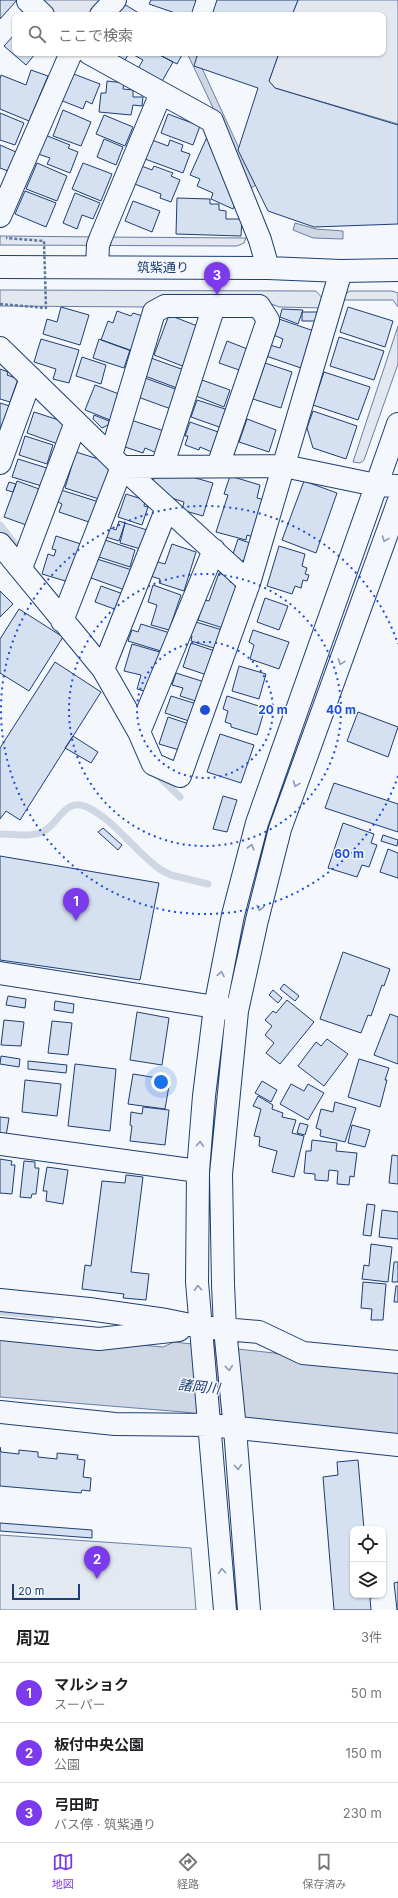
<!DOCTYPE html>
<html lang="ja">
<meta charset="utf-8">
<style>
:root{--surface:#fff;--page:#f6f6f6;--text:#202124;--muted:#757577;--line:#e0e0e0;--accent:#7c3aed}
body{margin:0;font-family:Inter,"Noto Sans JP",sans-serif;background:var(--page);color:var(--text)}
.controls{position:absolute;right:12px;bottom:12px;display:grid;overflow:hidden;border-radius:8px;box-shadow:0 1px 3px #0004}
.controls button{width:36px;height:36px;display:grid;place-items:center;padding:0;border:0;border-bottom:1px solid var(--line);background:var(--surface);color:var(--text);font:20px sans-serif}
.scale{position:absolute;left:12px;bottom:10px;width:68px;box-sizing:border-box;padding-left:4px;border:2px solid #1d3f73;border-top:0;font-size:11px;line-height:14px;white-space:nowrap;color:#1d3f73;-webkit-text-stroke:3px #f4f7fb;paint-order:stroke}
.you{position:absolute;left:161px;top:1082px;width:14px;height:14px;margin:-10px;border:3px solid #fff;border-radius:50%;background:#1a73e8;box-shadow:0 0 0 6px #1a73e833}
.badge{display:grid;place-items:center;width:26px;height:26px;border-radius:50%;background:var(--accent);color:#fff;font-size:13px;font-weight:700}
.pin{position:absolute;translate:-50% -33px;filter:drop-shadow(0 1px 2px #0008)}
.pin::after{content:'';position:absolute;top:21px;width:14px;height:12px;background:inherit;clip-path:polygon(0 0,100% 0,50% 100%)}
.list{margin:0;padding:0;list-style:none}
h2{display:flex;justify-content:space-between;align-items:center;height:52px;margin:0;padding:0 16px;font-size:17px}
h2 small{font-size:13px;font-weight:400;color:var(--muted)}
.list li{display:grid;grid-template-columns:26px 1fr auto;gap:12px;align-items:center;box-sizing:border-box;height:60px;padding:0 16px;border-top:1px solid var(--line)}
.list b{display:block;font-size:15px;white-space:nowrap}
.list p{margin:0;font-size:13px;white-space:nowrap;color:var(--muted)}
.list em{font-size:13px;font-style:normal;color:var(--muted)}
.icon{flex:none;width:22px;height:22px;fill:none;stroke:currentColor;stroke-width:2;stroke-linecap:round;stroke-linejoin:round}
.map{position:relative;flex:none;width:398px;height:1610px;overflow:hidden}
.search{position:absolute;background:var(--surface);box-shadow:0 1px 3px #0004;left:12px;right:12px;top:12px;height:44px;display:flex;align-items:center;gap:10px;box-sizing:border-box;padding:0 14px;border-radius:8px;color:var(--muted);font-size:15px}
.sheet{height:232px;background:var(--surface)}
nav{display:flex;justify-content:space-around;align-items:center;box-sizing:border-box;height:56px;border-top:1px solid var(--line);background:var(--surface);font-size:11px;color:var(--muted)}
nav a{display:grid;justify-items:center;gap:2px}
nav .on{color:var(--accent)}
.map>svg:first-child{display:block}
.green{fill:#e3e9f0;stroke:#687fa3}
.parking{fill:#e3e8f0;stroke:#687fa3}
.water{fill:#cfd7e4;stroke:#687fa3}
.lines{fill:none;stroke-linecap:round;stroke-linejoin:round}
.stream{stroke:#cfd7e4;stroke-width:7}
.building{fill:#d5e0f0;stroke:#1d3f73}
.minor-casing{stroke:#1d3f73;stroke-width:24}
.minor{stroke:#f4f7fb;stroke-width:22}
.path-bridge{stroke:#5e769c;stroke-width:2.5;stroke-dasharray:3 2;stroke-linecap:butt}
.oneway{stroke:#889bb7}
.ring{fill:none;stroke:#1d4ed8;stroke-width:2;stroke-dasharray:2 4}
.labels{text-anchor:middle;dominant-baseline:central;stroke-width:3;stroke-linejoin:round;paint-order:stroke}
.street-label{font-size:13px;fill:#1d3f73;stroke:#f4f7fb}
.water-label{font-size:14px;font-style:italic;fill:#1d3f73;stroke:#f4f7fb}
.centre{fill:#1d4ed8;stroke:#f4f7fb;stroke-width:2}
.ring-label{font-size:12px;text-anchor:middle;font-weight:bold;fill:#1d4ed8;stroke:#f4f7fb;stroke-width:3;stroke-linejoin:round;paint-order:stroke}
</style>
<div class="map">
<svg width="398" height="1610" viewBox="0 0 398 1610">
<rect width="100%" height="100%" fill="#f4f7fb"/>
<path class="green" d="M0,1535L191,1548L196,1610H0Z"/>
<path class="parking" d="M35,0H104L91,15H51Z
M298,0H398V124L275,88L269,81L279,53H383V15H292Z
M0,236L101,237L246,238L244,243L237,246L0,245Z
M0,290L316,291L324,300L323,308L279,307L267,302L150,307L0,306Z
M350,291H392L398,293V307L393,300H344L345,294Z
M398,326V364L364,460L360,463L353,462Z"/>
<path class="water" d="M187,53H195L256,185L251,188Z
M295,223L316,229L343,231V239L313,238L293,230Z
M0,1332L163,1347L174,1342L274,1353L299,1359L398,1370V1436L261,1422L184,1412L0,1397Z"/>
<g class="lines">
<path class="stream" d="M0,525L22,553
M156,774L180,797
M0,834C12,834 29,837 40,833C58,827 64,796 87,807C116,821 135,852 161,870L171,875L208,884
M0,1312L51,1317"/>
</g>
<path class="building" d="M0,0H17L0,19Z
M151,0H196L191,15H181L149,4Z
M217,0H298L292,15H212Z
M124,4L142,15H117Z
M15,34V53H36L26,65L4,46Z
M104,53H129L123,64Z
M136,53H156L173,62L161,83L137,70L143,60L134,55Z
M156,53H183L177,64Z
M198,53H279L269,81L275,88L398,125V224L314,227L268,211L238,150L258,88L194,66Z
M31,70L48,76L29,121L0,109V79L1,75L26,85Z
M71,73L100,84L92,104L86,101L83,109L60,100Z
M107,81L124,83L123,89L133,90V97H143L142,106L133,105L131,115L99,112L101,93H106Z
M63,110L91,122L81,146L53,136Z
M0,113L24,123L15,145L0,140Z
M168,114L200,126L193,145L161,133Z
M104,115L133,127L125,146L96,134Z
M45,135L70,145L68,148L78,152L70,173L47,164L50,158L38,154Z
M207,137L235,205L233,209L211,199L213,193L197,186L200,179L190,175Z
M104,139L123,147L116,165L97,157Z
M152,140L168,146L170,140L183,145L181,151L190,154L183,173L145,159Z
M0,145L16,152L8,171L0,168Z
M37,163L67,176L57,201L26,189Z
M83,163L112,174L101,201L72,189Z
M139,165L152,170L154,166L173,173L171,176L180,180L171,202L160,198L161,194L132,183Z
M25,191L56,203L46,227L15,214Z
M75,193L100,203L93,219L82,215L77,229L63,223Z
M177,198L210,199V204H219V210L226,211V219H242L241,236L176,234Z
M133,201L160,211L152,232L125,221Z
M61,307L89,315L80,345L43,334L47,319L57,322Z
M348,307L393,321L385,347L340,332Z
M282,309L303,310L298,324L280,317Z
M117,311L131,316L133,313L146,317L134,352L101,340L108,321L113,323Z
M302,312H318V321H302Z
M169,315L200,327L185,367L154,355Z
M276,318L314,331L301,368L266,356L270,345L280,348L283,339L271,334Z
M339,337L384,351L374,380L330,366Z
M41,339L79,350L69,383L53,379L56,369L34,362Z
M99,339L130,350L124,368L93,358Z
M227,341L250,350L242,371L219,363Z
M82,357L106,365L101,384L76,376Z
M151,358L184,370L177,388L145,376Z
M265,363L292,372L281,408L253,399Z
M0,369L8,372L7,375L18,379L10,402L0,399Z
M324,372L370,387L358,420L313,405Z
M145,378L178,390L171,409L138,397Z
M202,380L230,390L224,407L196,396Z
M95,385L119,394L110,420L85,410Z
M197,400L228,410L222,428L191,417Z
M0,403L13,407L0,434Z
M313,411L357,426L346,459L313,448L307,428Z
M34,412L65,422L58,444L27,433Z
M94,415L109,421L108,425L102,428L93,419Z
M247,419L276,430L269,452L239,442Z
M131,420L164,431L157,453L145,448L143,453L122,446Z
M190,422L221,433L214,453L200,447L199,450L185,445L188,436H185Z
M25,436L53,445L47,464L19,455Z
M76,452L111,463L99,499L65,488Z
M18,459L50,469L45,487L12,477Z
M155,474L192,477L213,483L203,516L182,510L184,502L171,498L153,482Z
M230,476L260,485L257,498L265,500L256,538L247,535L246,540L216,532L228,495L224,494Z
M17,481L42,490L29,526L4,517Z
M304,481L337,493L316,553L282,540Z
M9,482L16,484L13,492L6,490Z
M61,490L99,502L92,523L59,512L62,504L58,502Z
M126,494L145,500L144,506L148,507L142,525L118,517Z
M119,521L125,523L119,541L106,537L108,527L116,530Z
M125,523L147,530L141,549L120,543Z
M56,536L84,545L72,583L42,574L48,554L54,556L56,550L52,549Z
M238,539L253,544L248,559L242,561L233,554Z
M105,540L135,550L130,567L99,557Z
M172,544L196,552L184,591L159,583L160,579L150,576L155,561L165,564Z
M279,546L305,554L302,566L307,568L305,574L309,575L307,581L303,580L301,588L295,586L292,594L267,586Z
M97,559L132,570L125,590L91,578Z
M219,573L232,578L230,582L236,584L235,587L240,589L226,629L198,620L205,600L209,601Z
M153,585L181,595L169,630L151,625L157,605L148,602Z
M101,586L126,595L120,611L95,602Z
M0,591L13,604L0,617Z
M265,598L288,606L279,630L257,622Z
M19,609L63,637L29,691L0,673V639Z
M196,622L222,630L217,649L191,641L192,636L189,635L191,625L195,626Z
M141,624L170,633L164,652L128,641L132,630L138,632Z
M253,630L289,642L279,669L250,659L254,645L249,642Z
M191,643L218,652L210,676L183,667Z
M132,644L163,653L151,693L137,689L141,675L124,671Z
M55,662L101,692L20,820L6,811L0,819V748Z
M239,666L266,674L259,699L232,691Z
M176,673L211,684L205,704L180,696L183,688L172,685Z
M171,696L200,705L195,723L165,713Z
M227,696L265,708L257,735L231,727V724L225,722L228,711L223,709Z
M358,712L398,727L388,757L347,741Z
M168,717L195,726L186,752L159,744Z
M220,734L254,745L241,783L207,772Z
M73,736L98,752L91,763L65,748Z
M334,783L398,804V832L325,808Z
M223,796L237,800L227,832L213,829Z
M343,823L374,834L371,843L377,845L369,867L362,865L357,877L328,868Z
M103,828L122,845L118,850L98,832Z
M383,835L398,840L397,846L381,841Z
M388,849L398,853V878L380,872Z
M0,856L159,883L140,980L0,960Z
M343,952L390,969L384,986L382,985L371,1016L368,1015L361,1033L320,1019Z
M284,984L299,996L295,1001L280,989Z
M273,990L282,998L278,1003L269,995Z
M8,996L26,999L25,1008L6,1005Z
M287,1000L314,1022L280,1064L266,1053L274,1043L265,1035L272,1026L265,1020L273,1011L276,1013Z
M55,1001L74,1004L73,1013L54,1010Z
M137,1012L169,1018L162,1065L130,1060Z
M390,1014L398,1017V1064L374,1055Z
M4,1020L24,1022L21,1046L1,1045Z
M52,1021L72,1023L68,1055L48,1053Z
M327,1039L348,1054L324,1086L298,1066L316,1042L321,1046Z
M1,1056L20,1059L19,1067L0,1064Z
M359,1059L389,1068L385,1080H387L380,1107L348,1097Z
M28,1061L67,1065L66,1073L28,1069Z
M75,1064L116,1069L110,1131L68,1126Z
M133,1074L170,1080L165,1109L128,1104Z
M25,1080L61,1084L57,1116L22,1112Z
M262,1081L277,1090L271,1102L255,1093Z
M291,1084L304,1091L308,1084L324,1093L308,1120L280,1104Z
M258,1096L273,1105L272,1109L283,1113L282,1117L296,1120L292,1133L304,1136L294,1177L272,1172L277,1151L259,1146L260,1137L254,1136L261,1109L253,1106Z
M335,1102L356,1108L345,1142L320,1136L321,1130L316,1128L321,1109L333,1112Z
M143,1107L169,1110L165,1145L130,1141L132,1126L130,1125L131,1112L142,1114Z
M0,1117L9,1118L6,1136L0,1135Z
M300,1123L308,1125L305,1135L297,1133Z
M352,1125L370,1130L365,1147L348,1143Z
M312,1140L337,1143L336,1151L357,1153L354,1177L350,1176L349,1185L337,1184L338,1171L329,1170L328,1181L315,1180V1174L304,1173L306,1151H311Z
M392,1155L398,1156V1184L389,1183Z
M0,1159L12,1161L11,1165H15L12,1194L0,1193Z
M24,1161L35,1162V1168H39L36,1194H32L31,1198L20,1197Z
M47,1167L68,1170L63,1204L46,1201L47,1191H43Z
M126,1175L143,1177L131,1272L149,1274L146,1300L123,1298L124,1294L82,1289L85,1265L91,1266L102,1181L125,1183Z
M367,1204L375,1205L371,1236L363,1235Z
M382,1210L398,1212V1239L379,1237Z
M371,1244L392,1247L388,1282L362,1279L364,1265L369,1266Z
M394,1262H398V1282H392Z
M363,1282L386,1284L383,1320H371L372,1309L361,1308Z
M396,1286H398V1302H394Z
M0,1447L1,1452L19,1454V1450L38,1452V1457L57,1459V1453L78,1455L77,1459L85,1460L83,1477L91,1478L90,1491L82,1490L81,1493L0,1486Z
M358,1460L364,1529H353V1595H380V1597L370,1598L371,1610H334L323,1477L338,1475L337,1462Z
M0,1523L92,1530V1538L0,1531Z
M398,1582V1610H397L394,1583Z"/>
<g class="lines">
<defs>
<path id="minor" d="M28,1L43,15
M101,15L115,0
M89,53L212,121L260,240L268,268
M0,216L71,53
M0,267L268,268L341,271L398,270
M97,267L98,245L101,237L161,93
M0,348L122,467L249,583
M111,455L154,312L165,306H259L268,320L218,466
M0,463L31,378
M162,467L214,306
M0,544L103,669L139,732L153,764L180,776L249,583L341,271
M21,568L76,422
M62,621L122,467L284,466L376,485L398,486
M103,669L167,508
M139,732L214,550
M0,973L228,1009
M0,1144L198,1171
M0,1300L89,1309L166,1320L200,1327L259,1332L303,1353L398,1362
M0,1329L99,1339L179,1330
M0,1412L115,1424L210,1425L398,1445
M225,1610L197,1282L198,1171L204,1096L215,1007L233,915L257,823L398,424
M249,1610L235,1429L225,1329L223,1284L221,1174L237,1011L257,920L280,829L398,503"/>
</defs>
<use href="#minor" class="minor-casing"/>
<use href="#minor" class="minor"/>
<path class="path-bridge" d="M0,304L46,308L44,241L6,238"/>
</g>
<defs><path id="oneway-chevron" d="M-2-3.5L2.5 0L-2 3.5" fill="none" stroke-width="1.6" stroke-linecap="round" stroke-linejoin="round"/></defs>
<g class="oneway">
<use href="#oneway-chevron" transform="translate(385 539) rotate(110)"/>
<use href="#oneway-chevron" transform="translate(341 662) rotate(110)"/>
<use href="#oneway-chevron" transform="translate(296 784) rotate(110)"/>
<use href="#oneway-chevron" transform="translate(251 847) rotate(-75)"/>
<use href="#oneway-chevron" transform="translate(260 908) rotate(104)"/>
<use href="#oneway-chevron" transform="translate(221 974) rotate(-79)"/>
<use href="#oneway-chevron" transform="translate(200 1144) rotate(-85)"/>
<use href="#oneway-chevron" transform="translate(198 1288) rotate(-94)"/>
<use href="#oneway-chevron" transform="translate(229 1368) rotate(84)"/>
<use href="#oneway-chevron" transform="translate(238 1467) rotate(86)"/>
<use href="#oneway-chevron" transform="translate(222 1571) rotate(-95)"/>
</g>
<g class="ring">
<circle cx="205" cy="710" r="68"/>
<circle cx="205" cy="710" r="136"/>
<path d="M398 776A204 204 0 1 1 398 644"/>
</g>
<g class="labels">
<g class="street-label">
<text x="163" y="267">筑紫通り</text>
</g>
<g class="water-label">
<text transform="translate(199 1386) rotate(6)">諸岡川</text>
</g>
</g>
<circle cx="205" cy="710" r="6" class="centre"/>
<g class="ring-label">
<text x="273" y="714">20 m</text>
<text x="341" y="714">40 m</text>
<text x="349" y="858">60 m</text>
</g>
</svg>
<div class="controls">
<button><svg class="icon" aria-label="locate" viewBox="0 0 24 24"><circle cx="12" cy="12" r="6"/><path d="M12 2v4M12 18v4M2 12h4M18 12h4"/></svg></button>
<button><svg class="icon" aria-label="layers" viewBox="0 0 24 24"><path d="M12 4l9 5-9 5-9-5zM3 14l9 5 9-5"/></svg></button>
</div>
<div class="scale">20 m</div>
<div class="you"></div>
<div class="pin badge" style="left:76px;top:921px">1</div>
<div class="pin badge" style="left:97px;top:1579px">2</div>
<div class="pin badge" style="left:217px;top:295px">3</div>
<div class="search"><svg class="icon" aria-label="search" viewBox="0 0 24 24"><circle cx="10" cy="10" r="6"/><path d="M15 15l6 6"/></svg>ここで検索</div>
</div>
<section class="sheet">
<h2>周辺<small>3件</small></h2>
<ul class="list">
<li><span class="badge">1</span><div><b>マルショク</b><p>スーパー</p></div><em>50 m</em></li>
<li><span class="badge">2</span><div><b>板付中央公園</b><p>公園</p></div><em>150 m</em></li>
<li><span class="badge">3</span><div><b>弓田町</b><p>バス停 · 筑紫通り</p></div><em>230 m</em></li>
</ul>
</section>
<nav>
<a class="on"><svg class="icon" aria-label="map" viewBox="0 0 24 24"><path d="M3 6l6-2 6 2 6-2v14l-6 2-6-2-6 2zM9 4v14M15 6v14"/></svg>地図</a>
<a><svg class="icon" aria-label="directions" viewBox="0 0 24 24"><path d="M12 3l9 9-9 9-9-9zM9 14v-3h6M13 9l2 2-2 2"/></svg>経路</a>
<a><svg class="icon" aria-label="saved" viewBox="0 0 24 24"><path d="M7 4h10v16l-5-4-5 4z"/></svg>保存済み</a>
</nav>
